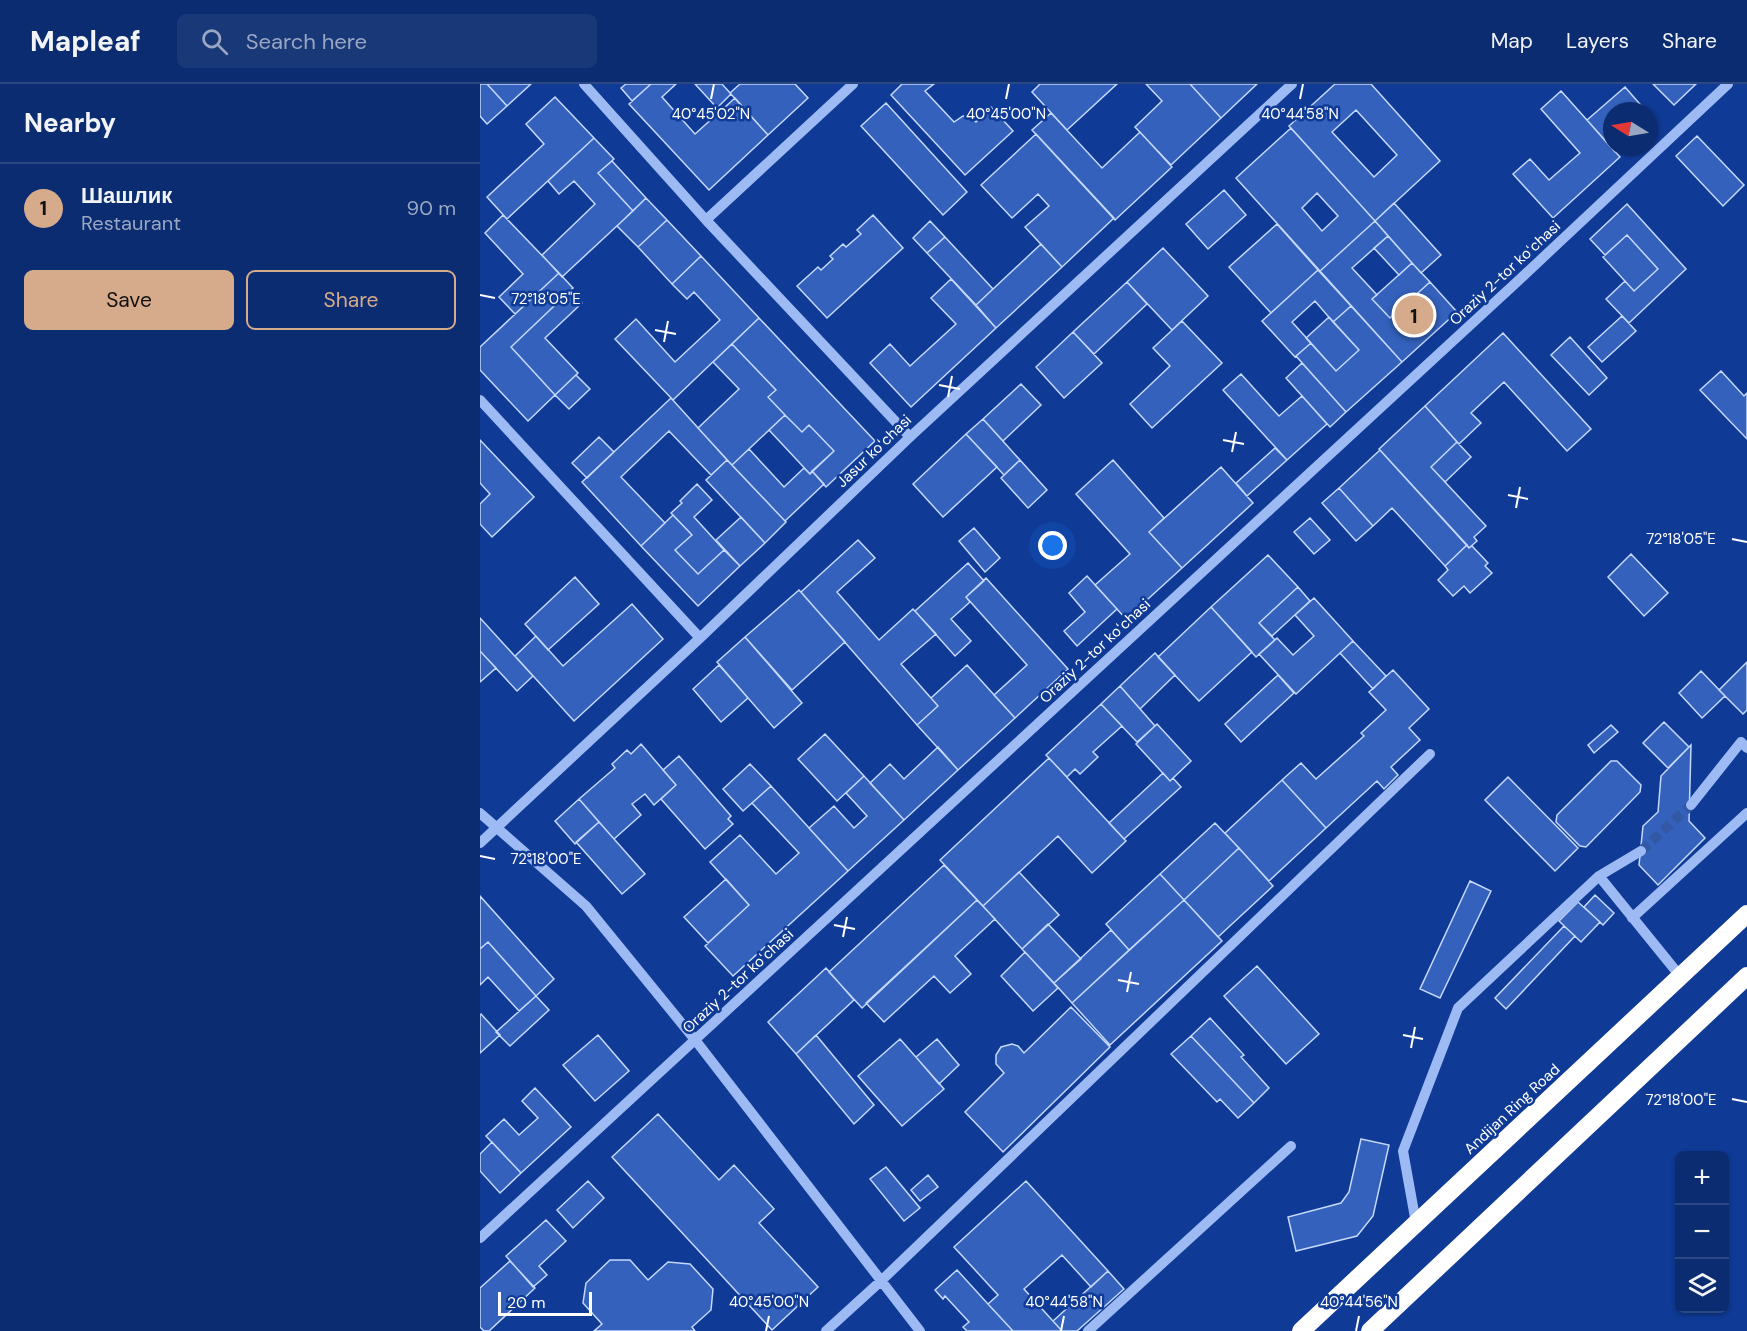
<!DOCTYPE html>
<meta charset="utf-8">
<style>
:root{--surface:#0b2c70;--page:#193878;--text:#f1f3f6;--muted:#9aa7c3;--line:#2b4883;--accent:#d6ab8b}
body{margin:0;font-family:"DM Sans",sans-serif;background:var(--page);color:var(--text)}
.controls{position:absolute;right:18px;bottom:18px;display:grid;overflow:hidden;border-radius:9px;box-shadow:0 2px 4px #0004}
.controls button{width:54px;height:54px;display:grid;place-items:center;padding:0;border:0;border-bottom:2px solid var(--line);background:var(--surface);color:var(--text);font:30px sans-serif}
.compass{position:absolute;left:1123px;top:18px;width:54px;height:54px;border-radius:50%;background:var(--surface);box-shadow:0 2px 4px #0004;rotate:281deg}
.scale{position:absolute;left:18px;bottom:15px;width:94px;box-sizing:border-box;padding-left:6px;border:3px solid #fff;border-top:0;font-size:16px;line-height:21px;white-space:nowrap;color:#fff;-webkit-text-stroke:4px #0f3a95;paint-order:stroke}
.you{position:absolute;left:573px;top:462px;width:21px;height:21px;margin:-15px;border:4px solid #fff;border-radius:50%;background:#1a73e8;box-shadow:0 0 0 9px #1a73e833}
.badge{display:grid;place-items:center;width:39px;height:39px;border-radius:50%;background:var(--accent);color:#111;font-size:20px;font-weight:700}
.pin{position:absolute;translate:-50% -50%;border:3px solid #fff;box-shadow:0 2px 6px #0006}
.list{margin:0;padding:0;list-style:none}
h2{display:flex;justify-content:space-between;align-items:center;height:78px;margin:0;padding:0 24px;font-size:26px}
h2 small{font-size:20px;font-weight:400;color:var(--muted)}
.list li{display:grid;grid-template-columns:39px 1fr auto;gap:18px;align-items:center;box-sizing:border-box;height:90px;padding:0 24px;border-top:2px solid var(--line)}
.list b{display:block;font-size:22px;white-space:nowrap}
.list p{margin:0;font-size:20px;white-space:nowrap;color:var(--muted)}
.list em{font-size:20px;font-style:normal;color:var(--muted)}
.actions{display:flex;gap:12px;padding:18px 24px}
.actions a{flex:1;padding:14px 0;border:2px solid var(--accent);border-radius:9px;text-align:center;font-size:21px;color:var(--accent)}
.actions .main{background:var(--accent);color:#111}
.icon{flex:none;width:33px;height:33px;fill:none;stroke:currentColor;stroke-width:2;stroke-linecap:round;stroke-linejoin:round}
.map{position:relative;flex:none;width:1267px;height:1247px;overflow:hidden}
header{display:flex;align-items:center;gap:36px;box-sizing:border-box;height:84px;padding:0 30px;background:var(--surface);border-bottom:2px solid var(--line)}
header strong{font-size:28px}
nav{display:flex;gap:33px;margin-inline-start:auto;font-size:21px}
.search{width:420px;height:54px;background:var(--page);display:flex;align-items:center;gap:15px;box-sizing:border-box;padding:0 21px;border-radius:9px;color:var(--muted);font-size:22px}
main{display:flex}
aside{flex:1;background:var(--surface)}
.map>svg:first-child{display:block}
.building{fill:#3361bc;stroke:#c5d8fe;stroke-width:1.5;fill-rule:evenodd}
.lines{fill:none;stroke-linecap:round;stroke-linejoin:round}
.minor-tunnel{stroke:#3358a5;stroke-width:10;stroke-dasharray:10 5;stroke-linecap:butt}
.minor{stroke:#9dbaf4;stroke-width:10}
.highway{stroke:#fff;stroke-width:18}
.ticks{fill:none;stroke:#fff;stroke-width:2}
.labels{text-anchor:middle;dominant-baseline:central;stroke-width:5;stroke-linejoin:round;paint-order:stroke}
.street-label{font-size:15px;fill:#fff;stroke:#0f3a95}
.ticks-label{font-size:15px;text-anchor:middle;fill:#fff;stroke:#0f3a95;stroke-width:5;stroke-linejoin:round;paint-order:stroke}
</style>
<header>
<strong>Mapleaf</strong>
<div class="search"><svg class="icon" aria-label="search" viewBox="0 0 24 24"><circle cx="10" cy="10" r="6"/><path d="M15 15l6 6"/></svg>Search here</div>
<nav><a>Map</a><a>Layers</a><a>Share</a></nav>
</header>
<main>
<aside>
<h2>Nearby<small></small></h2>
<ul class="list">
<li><span class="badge">1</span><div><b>Шашлик</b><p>Restaurant</p></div><em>90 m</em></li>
</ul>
<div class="actions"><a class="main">Save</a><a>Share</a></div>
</aside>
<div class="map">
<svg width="1267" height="1247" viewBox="0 0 1267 1247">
<rect width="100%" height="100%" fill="#0f3a95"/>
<path class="building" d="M0,0H7L27,22L7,40L0,32Z
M7,0H51L27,22Z
M146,0H171L152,17L141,4Z
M171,0H196L182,13L215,50L255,14L288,51L229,106L149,20Z
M215,0H242L251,10L237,24Z
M260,0H315L328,14L288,51L250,9Z
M422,0H454L445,7L474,38L483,32H489L496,38L511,23L533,47L485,91L411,11Z
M560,0H637L587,46L552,8Z
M666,0H710L741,34L691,81L655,43L682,17Z
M710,0H777L741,34Z
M855,0H891L960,77L895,137L809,42ZM876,26L917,71L894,93L852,48Z
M1173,0H1216L1194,21Z
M1145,3L1166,27H1132V63H1140L1135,68L1107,36Z
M1081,7L1140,73L1073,134L1033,90L1050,75L1069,96L1100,69L1061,25Z
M75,13L114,54L27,135L7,113L64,60L46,40Z
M406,19L487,108L463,131L381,42Z
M571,29L622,84L660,48L692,83L635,136L552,46Z
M811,44L895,137L840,187L756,94ZM837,109L858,132L842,147L822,124Z
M556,50L634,134L582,183L545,143L569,122L558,110L532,134L501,101Z
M1217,52L1264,101L1243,122L1196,72Z
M114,54L134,75L118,89L153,127L82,193L62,171L115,120L94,97L79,110L68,97Z
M132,77L166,114L153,127L118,89Z
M744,106L766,131L728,165L706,140Z
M166,114L187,136L158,163L137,142Z
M914,119L961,171L941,189L895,137Z
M1147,120L1206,185L1149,239L1126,215L1145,197L1154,207L1178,185L1147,151L1125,171L1110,155Z
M23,131L79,189L35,230L19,213L43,190L5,149Z
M393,131L423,164L347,234L317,202L338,183L341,186L353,175L350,172L363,160L366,163L381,150L377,146Z
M187,136L221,172L192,200L158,163Z
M450,137L465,153L447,169L433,154Z
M895,137L908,152L872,184L897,211L892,215L910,234L950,198L977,228L922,278L840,187Z
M797,140L838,186L791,229L749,183Z
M1147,151L1178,185L1154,207L1123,173Z
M908,152L932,179L919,191L894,164Z
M465,153L513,205L496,221L447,169Z
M561,160L582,183L516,244L496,221Z
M683,164L728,212L692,246L647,198Z
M221,172L279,234L193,316L135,255L156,235L195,278L240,236L214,208L207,215L192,200Z
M932,179L950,198L910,234L892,215Z
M838,186L871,222L853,238L835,217L812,238L831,259L815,273L782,237Z
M79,189L93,204L31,263L75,311L48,337L0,286V263Z
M471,195L516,244L431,323L390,279L410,260L430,282L476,240L451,214Z
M647,198L667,220L614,270L593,248Z
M91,206L102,219L65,254L98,289L75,311L31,263Z
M871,222L922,278L866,328L816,272L831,259L856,287L879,266L853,238Z
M1142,232L1156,247L1122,278L1108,263Z
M849,233L879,266L856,287L826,254Z
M279,234L395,357L346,403L332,387L354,367L329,341L322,348L305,331L288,313L296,306L252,260Z
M702,237L742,279L672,344L650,320L690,282L673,264Z
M593,248L622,279L584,314L556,283Z
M1023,249L1111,345L1087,367L1024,298L991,329L1001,339L979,360L945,322Z
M1090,253L1127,294L1109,311L1071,271Z
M252,260L296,306L288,313L305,331L252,381L218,344L259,305L233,278Z
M822,279L866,328L850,343L806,294Z
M1241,287L1264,312L1267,309V355L1220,306Z
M761,290L799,332L822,312L847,340L807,376L743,306Z
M96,291L110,305L89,325L75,311Z
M541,300L561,321L523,357L503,335Z
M191,314L247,376L231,391L189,347L141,393L185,439L161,462L102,398Z
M945,322L977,358L951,383L1006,442L994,453L997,457L989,464L899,365Z
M305,331L322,348L329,341L354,367L330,390L289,346Z
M503,335L540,376L524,391L486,350Z
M486,350L517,383L463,433L433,400Z
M119,353L134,368L107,394L92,379Z
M0,356L54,413L12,453L0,440V420L10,410L0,399Z
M977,358L991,373L965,398L951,383Z
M795,364L807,376L767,412L756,399Z
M269,365L304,403L324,384L330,390L332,387L344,400L305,437L252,381Z
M900,366L987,461L965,482L912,424L893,442L859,404Z
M247,376L306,438L285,459L226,396Z
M540,376L567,406L548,424L521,394Z
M633,376L684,434L669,448L702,484L646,535L615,501L650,470L596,410Z
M741,383L773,419L702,484L669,448Z
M217,400L232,416L214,433L244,466L218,490L195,466L212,451L191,429L202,419L200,417Z
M859,404L893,442L876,457L842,419Z
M193,431L212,451L195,466L218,490L244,466L260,482L218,522L161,462Z
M261,433L285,459L260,482L236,456Z
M830,434L850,456L834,470L814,448Z
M494,444L520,474L505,488L479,457Z
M378,456L395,474L357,508L399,556L433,525L456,550L421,580L458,622L437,641L321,508Z
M987,461L989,464L992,462L1008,479L1005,482L1012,489L990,509L984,502L973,512L958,496L968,486L965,482Z
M1151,470L1188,509L1164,532L1128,493Z
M788,471L818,503L779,539L795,556L776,573L731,523Z
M488,479L504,497L486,513L490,518L471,535L491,557L475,572L435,527Z
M607,492L637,525L597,562L584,547L605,528L589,509Z
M95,493L119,520L68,566L45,540Z
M506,494L588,585L535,634L514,611L547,581L486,513Z
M818,503L830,517L792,552L779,539Z
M319,506L365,558L312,606L265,553Z
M834,514L873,557L816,610L779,570L797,554L813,571L834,552L815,531Z
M152,520L183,555L94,637L35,572L56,552L83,582Z
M731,523L772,568L719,617L678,573Z
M0,534L53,592L37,607L0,567Z
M265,553L322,619L294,644L237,578Z
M873,557L906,592L893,605L860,569Z
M0,567L16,584L0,598Z
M675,569L695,591L660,625L640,602Z
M1267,578V626L1263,630L1239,606Z
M239,581L268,614L241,638L213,605Z
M487,581L535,634L478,686L437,641L458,622L451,614Z
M913,586L949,625L929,644L940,656L911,683L918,691L904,705L897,697L846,744L802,696L821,679L836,695L884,652L881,649L906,626L889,608Z
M1221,587L1245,612L1222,634L1199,609Z
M798,591L814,609L761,658L745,640Z
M640,602L675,642L657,658L621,620Z
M621,620L642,642L613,668L618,673L600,690L595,685L587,693L566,671Z
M1184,638L1209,663L1188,684L1163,659Z
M677,640L711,677L690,697L656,660Z
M1131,641L1138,648L1114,669L1108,661Z
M345,650L384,692L357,717L318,675Z
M161,660L196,701L174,721L165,710L152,720L161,731L134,755L99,715L135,684L132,680L147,666L151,670Z
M1211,661L1209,737L1225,754L1178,801L1159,781L1163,742L1178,728L1181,692Z
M458,663L478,686L424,736L390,699L410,680L424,695Z
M199,672L251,732L248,735L253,740L225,765L181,715L196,701L183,686Z
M569,674L646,757L612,789L578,752L503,822L460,776Z
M1131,677H1137L1161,701L1160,708L1106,763L1100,762L1076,738L1077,731Z
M270,680L291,702L263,727L243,705Z
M683,689L690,697L693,694L701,703L644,755L629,739Z
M384,692L424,736L368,787L329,744L354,722L374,744L387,732L366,709Z
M1028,693L1098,764L1075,787L1005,716Z
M802,696L846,744L789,797L745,749Z
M291,702L368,787L253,892L225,862L269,821L230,778L260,751L296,790L319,769L272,719Z
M99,715L119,738L95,760L75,737Z
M119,738L165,790L142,810L96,758Z
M735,739L759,764L704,816L680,790Z
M759,764L793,802L738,853L704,816Z
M464,781L497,816L382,924L349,888Z
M539,788L579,831L542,865L503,822Z
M680,790L704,816L649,866L626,840Z
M246,795L269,821L228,859L204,833Z
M990,797L1011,807L960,914L940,905Z
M1115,811L1134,829L1123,841L1104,823Z
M0,812L74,895L56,912L8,858L0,865Z
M497,816L515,835L475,872L491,890L470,909L454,892L404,938L386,919Z
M704,816L742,857L630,961L592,919Z
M1098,818L1120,838L1101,858L1079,837Z
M568,840L601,875L574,899L542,865Z
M1084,842L1095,852L1026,925L1015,914Z
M631,846L649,866L592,919L574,899Z
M8,858L56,912L39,927L8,893L0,901V865Z
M545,868L578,904L553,927L521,892Z
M777,882L839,950L806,980L744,912Z
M346,884L374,916L316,970L288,938Z
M56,912L69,926L30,962L16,948Z
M591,923L630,963L523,1068L485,1028L524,989L516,980V971L521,963L532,960L538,962L544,969Z
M1,930L20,951L0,969V931Z
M730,934L764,971L761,973L789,1004L774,1019L711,952Z
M118,951L149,987L115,1017L83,981Z
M336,951L394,1021L374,1040L316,970Z
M711,952L774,1019L758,1034L740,1015L737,1018L691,970Z
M420,955L464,1005L422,1042L378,992Z
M457,955L479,981L459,1000L436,973Z
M55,1004L91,1043L41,1089L6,1052L24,1035L39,1051L58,1034L42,1017Z
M178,1030L239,1096L254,1081L294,1125L279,1139L338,1203L292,1246L132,1073Z
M881,1055L909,1061L893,1132L877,1152L816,1167L808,1133L861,1119L869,1108Z
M12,1058L41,1089L20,1109L0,1087V1070Z
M406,1083L440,1124L424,1137L390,1095Z
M448,1091L458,1103L440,1117L431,1106Z
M108,1097L124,1114L93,1144L77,1126Z
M546,1097L628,1187L611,1203L582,1171L544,1205L582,1247H533L508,1220L518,1211L474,1163Z
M66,1136L86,1157L59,1182L67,1191L53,1203L26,1172Z
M130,1176H150L168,1196L188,1178L210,1180L233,1205L231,1226L212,1243L215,1247H114L122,1240L103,1219L106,1199Z
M30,1177L55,1204L9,1247H4L0,1243V1204Z
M477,1186L508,1220L533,1247H487L483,1243L489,1238L465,1212L463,1215L455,1206Z
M628,1187L644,1205L597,1247H582L573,1237Z"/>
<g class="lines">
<path class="minor-tunnel" d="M1161,767L1211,721"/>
<path class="minor" d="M104,0L226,136L430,353
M226,136L373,0
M0,316L220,554
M1211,721L1261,658L1267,664
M0,729L106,822L216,957L440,1247
M0,759L220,554L430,353L812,0
M1119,792L1200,892
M1152,834L1267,729
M936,1139L923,1067L978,924L1119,792L1161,767
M0,1154L1039,196L1248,0
M346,1247L402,1196L950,670
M608,1247L811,1062"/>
<path class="highway" d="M821,1247L1267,830
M890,1247L1267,892"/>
</g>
<path class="ticks" d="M231,15L234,0M526,15L529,0M820,15L823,0M0,211L15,214M175,246L196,250M184,258L188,237M459,301L480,305M468,313L472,292M743,356L764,360M752,368L756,348M1028,411L1048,415M1036,424L1040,403M1252,455L1267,458M0,772L15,775M354,841L375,845M363,853L367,833M638,896L659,900M647,908L651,888M923,951L943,955M931,964L935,943M1252,1015L1267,1018M286,1247L289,1232M581,1247L584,1232M876,1247L879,1232"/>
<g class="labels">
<g class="street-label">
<text transform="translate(1025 189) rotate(-43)">Oraziy 2-tor koʻchasi</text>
<text transform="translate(394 367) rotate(-44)">Jasur koʻchasi</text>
<text transform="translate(615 567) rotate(-43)">Oraziy 2-tor koʻchasi</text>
<text transform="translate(258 897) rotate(-43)">Oraziy 2-tor koʻchasi</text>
<text transform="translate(1032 1025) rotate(-43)">Andijan Ring Road</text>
</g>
</g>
<g class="ticks-label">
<text x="231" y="35">40°45'02"N</text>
<text x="526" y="35">40°45'00"N</text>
<text x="820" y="35">40°44'58"N</text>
<text x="66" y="220">72°18'05"E</text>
<text x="1201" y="460">72°18'05"E</text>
<text x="66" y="780">72°18'00"E</text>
<text x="1201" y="1021">72°18'00"E</text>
<text x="289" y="1223">40°45'00"N</text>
<text x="584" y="1223">40°44'58"N</text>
<text x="879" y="1223">40°44'56"N</text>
</g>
</svg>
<div class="controls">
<button>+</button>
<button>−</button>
<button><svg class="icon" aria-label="layers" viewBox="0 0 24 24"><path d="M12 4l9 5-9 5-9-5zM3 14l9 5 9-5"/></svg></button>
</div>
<svg class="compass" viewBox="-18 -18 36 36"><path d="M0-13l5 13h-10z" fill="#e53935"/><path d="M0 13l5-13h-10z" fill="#9aa7c3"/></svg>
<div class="scale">20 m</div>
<div class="you"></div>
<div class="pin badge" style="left:934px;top:231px">1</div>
</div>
</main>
